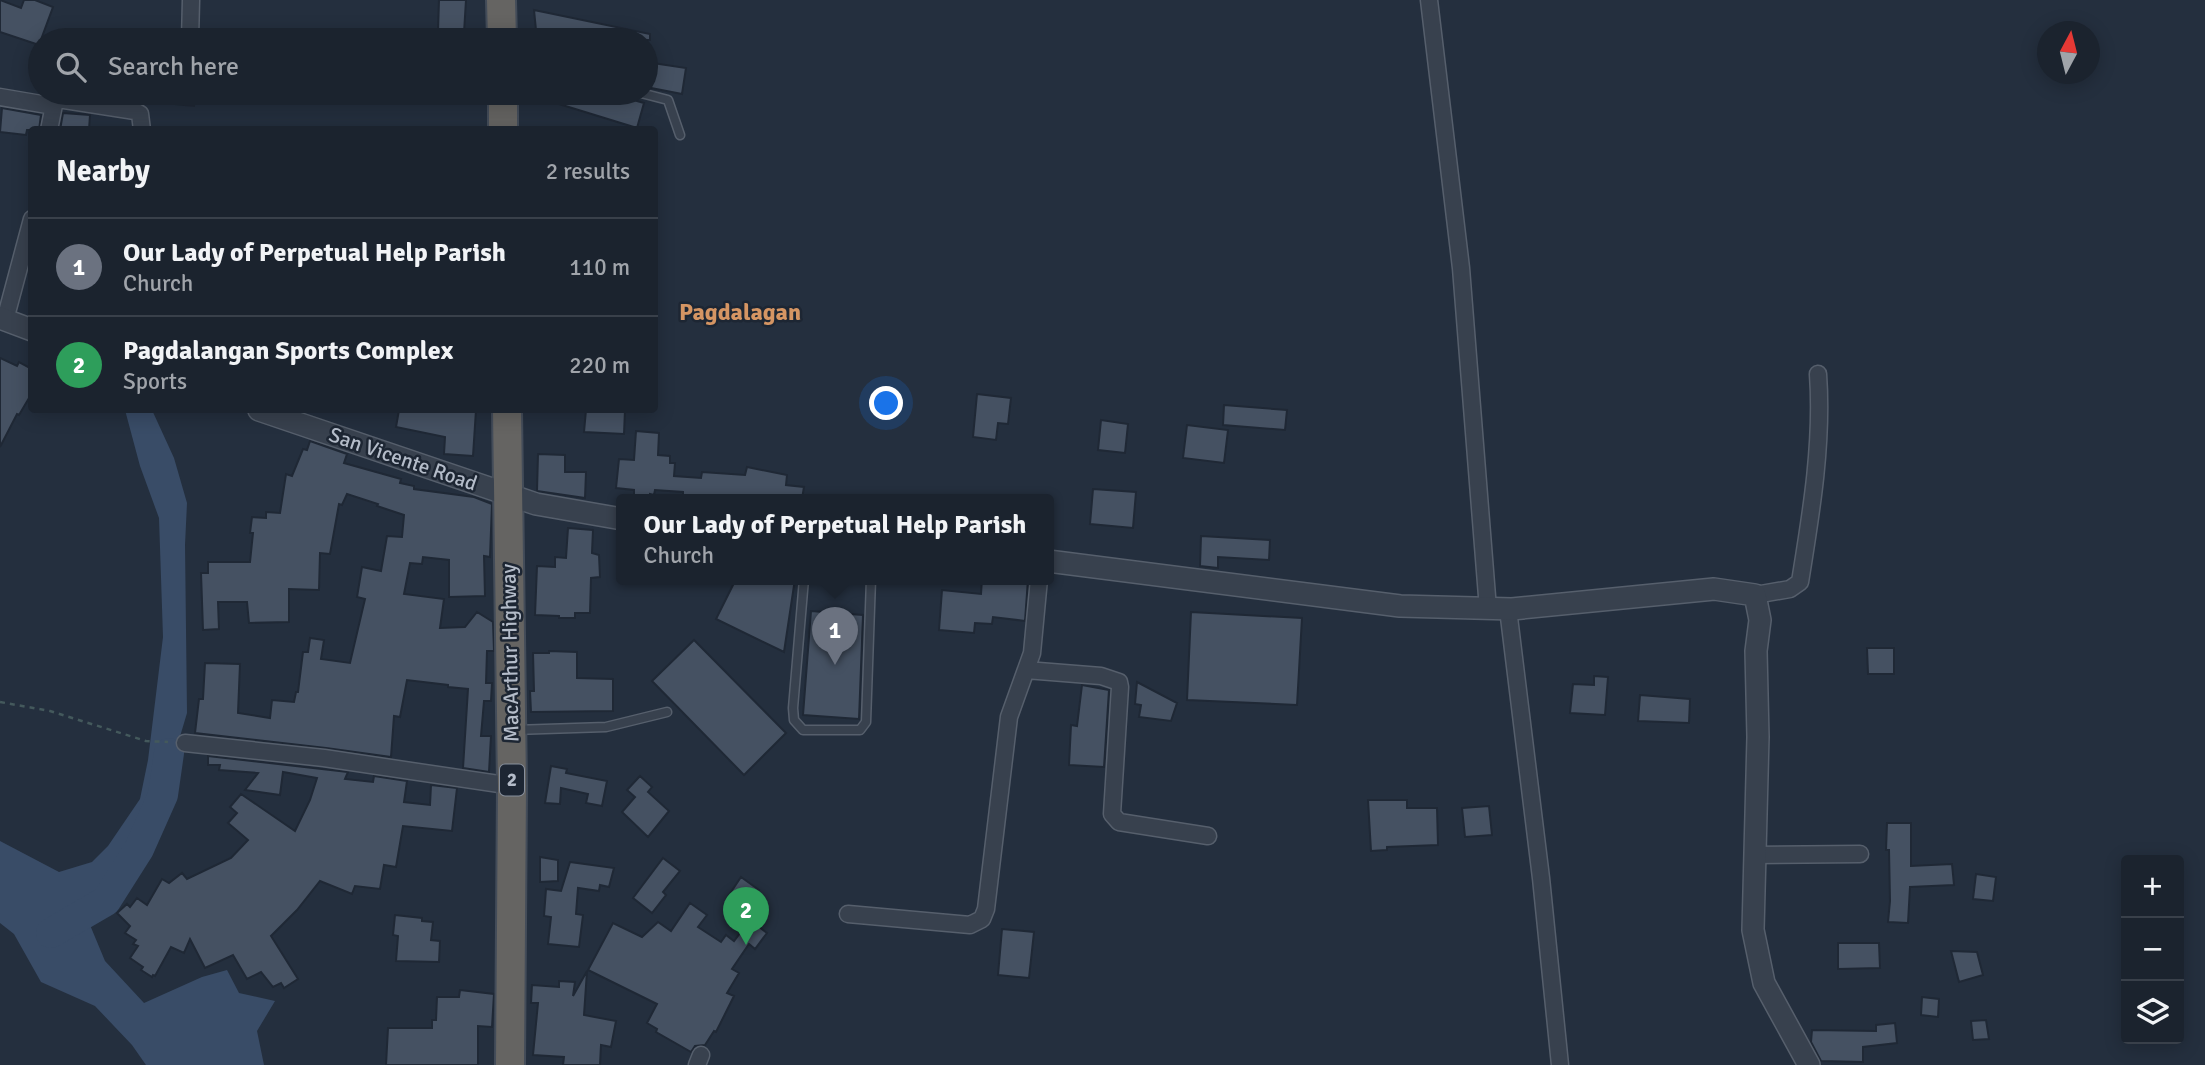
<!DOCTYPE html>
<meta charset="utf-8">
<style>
:root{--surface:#1b232e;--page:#282f3a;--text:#f1f3f6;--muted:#a0a4aa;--line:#39404a;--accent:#0b8043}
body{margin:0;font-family:Signika,sans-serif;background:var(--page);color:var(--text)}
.controls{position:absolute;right:21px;bottom:21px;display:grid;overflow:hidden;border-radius:7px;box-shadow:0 4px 18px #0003}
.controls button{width:63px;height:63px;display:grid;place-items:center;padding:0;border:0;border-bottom:2px solid var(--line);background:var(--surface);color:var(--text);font:35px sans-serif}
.compass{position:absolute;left:2037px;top:21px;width:63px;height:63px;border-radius:50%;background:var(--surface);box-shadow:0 4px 18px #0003;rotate:7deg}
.you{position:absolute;left:887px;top:404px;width:24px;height:24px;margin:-18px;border:5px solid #fff;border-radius:50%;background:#1a73e8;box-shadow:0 0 0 10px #1a73e833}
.badge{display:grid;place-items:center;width:46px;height:46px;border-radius:50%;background:var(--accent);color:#fff;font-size:23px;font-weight:700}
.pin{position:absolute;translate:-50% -58px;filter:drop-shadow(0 2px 4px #0008)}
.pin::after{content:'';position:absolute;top:37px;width:24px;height:21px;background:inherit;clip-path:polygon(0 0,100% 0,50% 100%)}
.popup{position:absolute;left:616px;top:494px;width:438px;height:91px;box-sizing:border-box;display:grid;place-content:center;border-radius:7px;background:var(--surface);filter:drop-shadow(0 2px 5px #0005);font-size:23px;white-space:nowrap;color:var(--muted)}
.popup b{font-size:26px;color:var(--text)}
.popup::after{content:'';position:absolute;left:50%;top:100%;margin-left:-14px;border:14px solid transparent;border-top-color:var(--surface)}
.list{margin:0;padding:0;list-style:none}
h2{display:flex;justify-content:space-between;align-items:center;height:91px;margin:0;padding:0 28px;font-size:30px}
h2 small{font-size:23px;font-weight:400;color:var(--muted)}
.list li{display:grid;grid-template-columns:46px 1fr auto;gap:21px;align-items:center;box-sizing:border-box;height:98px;padding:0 28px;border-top:2px solid var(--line)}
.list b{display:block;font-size:26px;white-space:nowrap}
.list p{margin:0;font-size:23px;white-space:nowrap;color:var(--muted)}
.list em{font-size:23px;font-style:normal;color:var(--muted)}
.icon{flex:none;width:38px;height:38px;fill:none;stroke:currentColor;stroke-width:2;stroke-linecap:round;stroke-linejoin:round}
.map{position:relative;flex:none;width:2205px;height:1065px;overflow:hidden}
.search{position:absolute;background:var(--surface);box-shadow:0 4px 18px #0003;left:28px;top:28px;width:630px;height:77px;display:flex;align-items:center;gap:18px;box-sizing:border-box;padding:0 24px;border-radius:38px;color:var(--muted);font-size:26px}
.panel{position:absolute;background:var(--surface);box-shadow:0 4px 18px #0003;left:28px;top:126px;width:630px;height:287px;border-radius:7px}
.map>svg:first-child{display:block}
.water{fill:#394c67}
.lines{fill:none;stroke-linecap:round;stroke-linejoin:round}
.river{stroke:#394c67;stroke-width:30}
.building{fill:#455162;stroke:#1f2835;stroke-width:2}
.service-casing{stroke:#565f6c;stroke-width:11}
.minor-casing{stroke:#565f6c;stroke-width:19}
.tertiary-casing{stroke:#565f6c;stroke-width:24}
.trunk-casing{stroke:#434c59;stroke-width:32}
.path{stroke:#44595c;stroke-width:2.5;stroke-dasharray:5 5;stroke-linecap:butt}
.service{stroke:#38414e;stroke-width:8}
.minor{stroke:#38414e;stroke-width:16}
.tertiary{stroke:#38414e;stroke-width:21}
.trunk{stroke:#656462;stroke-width:28}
.labels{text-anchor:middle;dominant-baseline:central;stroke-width:5;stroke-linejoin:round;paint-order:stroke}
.shield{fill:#1d2633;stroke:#878f9c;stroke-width:2}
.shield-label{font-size:19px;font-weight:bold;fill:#b4bcc9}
.street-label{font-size:21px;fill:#b4bcc9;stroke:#1d2633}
.quarter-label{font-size:24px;font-weight:bold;fill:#d59563;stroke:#1d2633}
</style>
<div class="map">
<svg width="2205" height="1065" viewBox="0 0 2205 1065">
<rect width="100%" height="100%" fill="#242f3e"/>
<path class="water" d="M125,410H152L174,458L187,503L185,545L187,713L159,807L138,852L114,890L85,913L105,961L144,1003L202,977L227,970L239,993L275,1001L257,1031L264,1065H146L132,1045L95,1006L41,982L14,934L0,923V841L59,872L92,862L108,846L140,799L148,760L163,637L159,518L140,466Z"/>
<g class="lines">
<path class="river" d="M51,933L106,901L139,849L163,795L169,753"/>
</g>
<path class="building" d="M0,0L21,8L24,0H35L53,7L39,45L0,32Z
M439,0H466L464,33L438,31Z
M534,10L650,34V40H537Z
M646,62L686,68L682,94L646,87Z
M156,93H196L194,106L155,102Z
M534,93H609L644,103L637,128L533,96Z
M2,108L41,115L39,130H27L26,135L0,132Z
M63,113L90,115L89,130H60Z
M0,358L17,366L19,362L32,369V393L19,415L17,414L0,447Z
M977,394L1011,398L1008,424L998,423L996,440L973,437Z
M1224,405L1287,410L1285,430L1223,425Z
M399,410H476L473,456L444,454L445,437L396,427Z
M586,410H625L624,434L584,432Z
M1101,420L1128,424L1125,453L1098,450Z
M1187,425L1228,430L1224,463L1183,458Z
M636,431L659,433L658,455L670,456V463H675L674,476L701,478L702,472L745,475L747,467L787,475L786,485L804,487L802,499H691L683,498V492L655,490L654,495L650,494V499H634V490L616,488L619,459L634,460Z
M310,441L347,454L344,463L401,479L400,483L414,486V489L474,497L492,504L490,557L484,556L485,596L449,597V560L423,557L422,564L410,563L404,594L444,599L440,628L465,627L477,612L493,622L494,651H487L486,683H492L491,701H484L481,736H491L489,772L463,768L468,689L448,687V685L407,680L400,717L394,716L391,757L326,748L195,733L199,699H203L205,663L240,664L238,713L270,718L272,700L294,702L296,692H298L303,652H308L310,638L324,640L321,659L350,663L365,599L357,597L362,567L381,571L387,536L402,537L404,515L377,506L378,504L347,494L342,505L339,504L330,554L320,553L319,590L289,589V622L249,623L247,602H218L219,629L203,630L201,573H208V562H250L253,533H250L252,517L266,518V512L280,513L286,474L292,476L303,449L307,450Z
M538,454L565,455V472H586L585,498L537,491Z
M1093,489L1136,492L1133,528L1090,524Z
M568,528L593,530L592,553L599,555L600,577L591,578L590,613H575V618H559V616L535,615L537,566L555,567V557L566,558Z
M1201,536L1270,540L1269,560L1218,557V568L1200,566Z
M736,579H795L784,652L716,619Z
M982,579H1028L1025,621L993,617L992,624L975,623L974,633L939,630L942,590L981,594Z
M811,611L863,615L859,719L803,715Z
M1191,612L1302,618L1297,705L1187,700Z
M694,640L786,733L744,775L652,681Z
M1867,648H1894V674H1868Z
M549,651L577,652V678L613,679V711L531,712L530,691H534L533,653H549Z
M1594,676L1608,677L1605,715L1570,713L1573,684L1594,685Z
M1137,682L1177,703L1171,721L1139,717L1141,705L1135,704Z
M1082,685L1109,690L1104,767L1069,765L1071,725L1077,726Z
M1640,695L1690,699L1689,723L1638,721Z
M208,756L348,772L345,779L373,782L374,776L407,781L404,802L430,805L431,785L457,788L452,831L403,826L396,867L384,865L380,889L355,886L352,894L320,881L297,910L271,936L298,979L284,988L281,983L273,987L261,972L247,979L233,955L205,968L190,939L184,953L171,947L155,976L153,975L152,977L141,970L143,967L130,958L138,946L133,944L136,940L125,933L130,926L117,913L127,904L130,907L137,898L147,905L162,879L169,883L182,873L187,879L231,858L248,840L228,823L237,813L230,807L241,794L295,831L310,800L317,778L283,772L280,795L245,790L258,773L219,770L220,765H208Z
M551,766L567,769L566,773L607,781L602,806L586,803L588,794L561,788L560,804L545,803Z
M640,776L652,787L648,792L669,811L648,837L622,812L635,797L627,790Z
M1368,800H1407V808H1437L1438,845L1387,847V850L1371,851Z
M1489,806L1492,835L1465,837L1462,808Z
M1887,823H1911V866L1952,864L1954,885L1910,887L1908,923L1888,922L1890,901L1889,850H1886Z
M540,857L558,860V881L540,882Z
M663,858L680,871L663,892L666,895L652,913L633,898Z
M570,862L614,868L609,887L600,885L599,891L578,888L576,914L583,915L579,947L548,944L551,917L544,916L546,889L561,891Z
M1976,874L1996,877L1993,901L1973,899Z
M741,877L759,890L746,910L727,898Z
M690,903L707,915L698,927L721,942L726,935L734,941L750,920L767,933L755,949L749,944L732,969L739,973L727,993L734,996L716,1032L714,1031L705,1045L695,1046L691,1052L656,1032L657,1029L647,1023L657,1004L588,970L613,923L642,937L658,922L671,931Z
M395,915L422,918V921L433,922L431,940L440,941L439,962L396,961L398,936L393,935Z
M1002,929L1034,932L1029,978L998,975Z
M1838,943H1879L1880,968L1838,969Z
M1951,951L1977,952L1983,975L1959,982Z
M587,971L584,1015L616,1021L611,1047L601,1045L600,1065H563L564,1057L533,1055L538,1003H531L532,985L559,987V981L575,982L573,996Z
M460,990L494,994L492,1027L478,1026V1065H386L388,1028H432V1020H436L437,997H459Z
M1922,997L1939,999L1938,1017L1921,1015Z
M1986,1020L1989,1039L1973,1040L1971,1021Z
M1895,1023L1897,1043L1863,1047V1062L1821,1061L1811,1042L1812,1030L1876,1031V1025Z"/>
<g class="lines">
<defs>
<path id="service" d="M641,93L668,100L680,135
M804,579L793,708L794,720L803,730H860L866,722L871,579
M514,730L606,727L667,712"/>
<path id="minor" d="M1429,0L1461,268L1488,609
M190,40L191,0
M0,97L53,106
M49,130L55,100L58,99L135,111L140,114L142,130
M5,320L32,219
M1755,595L1790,589L1800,582C1811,514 1823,443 1818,374
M1508,609L1541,878L1560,1065
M1026,670L1101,676L1119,682L1120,687L1112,814L1119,822L1208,836
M185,743L324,758L512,786
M1754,855L1860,854
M848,914L970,925L982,919L986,909L1009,717L1032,653L1039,579
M697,1065L701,1055"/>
<path id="tertiary" d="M0,318L32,330
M259,410L536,504L622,519
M1048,561L1400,606L1512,609L1714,589L1755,595L1760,620L1756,651L1758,737L1753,930L1764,983L1809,1065"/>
<path id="trunk" d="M501,0L502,40
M503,93V130
M507,410L512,786L510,1065"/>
</defs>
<use href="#service" class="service-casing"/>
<use href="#minor" class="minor-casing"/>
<use href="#tertiary" class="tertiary-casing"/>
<use href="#trunk" class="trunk-casing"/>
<path class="path" d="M0,702L50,711L146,741L168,742"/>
<use href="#service" class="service"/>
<use href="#minor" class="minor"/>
<use href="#tertiary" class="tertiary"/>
<use href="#trunk" class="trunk"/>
</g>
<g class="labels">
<rect class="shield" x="500" y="764.5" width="24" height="31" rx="5"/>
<g class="shield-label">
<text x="512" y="780">2</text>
</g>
<g class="street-label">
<text transform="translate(403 459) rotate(19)">San Vicente Road</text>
<text transform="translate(510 653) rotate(-91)">MacArthur Highway</text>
</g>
<g class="quarter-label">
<text x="740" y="312">Pagdalagan</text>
</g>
</g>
</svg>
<div class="controls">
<button>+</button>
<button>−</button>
<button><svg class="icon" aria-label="layers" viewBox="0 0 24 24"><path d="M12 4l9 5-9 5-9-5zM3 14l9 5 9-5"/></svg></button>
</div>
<svg class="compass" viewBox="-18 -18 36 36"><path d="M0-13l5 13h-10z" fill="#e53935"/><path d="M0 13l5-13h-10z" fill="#a0a4aa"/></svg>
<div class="you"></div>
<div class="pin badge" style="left:835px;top:665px;background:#6b7280">1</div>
<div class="popup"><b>Our Lady of Perpetual Help Parish</b>Church</div>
<div class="pin badge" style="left:746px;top:945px;background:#2e9e5b">2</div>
<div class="search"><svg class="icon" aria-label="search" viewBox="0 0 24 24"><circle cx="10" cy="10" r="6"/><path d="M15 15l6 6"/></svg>Search here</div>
<section class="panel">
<h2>Nearby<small>2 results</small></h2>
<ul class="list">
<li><span class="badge" style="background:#6b7280">1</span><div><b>Our Lady of Perpetual Help Parish</b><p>Church</p></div><em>110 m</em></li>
<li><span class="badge" style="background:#2e9e5b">2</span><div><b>Pagdalangan Sports Complex</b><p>Sports</p></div><em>220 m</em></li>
</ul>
</section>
</div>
